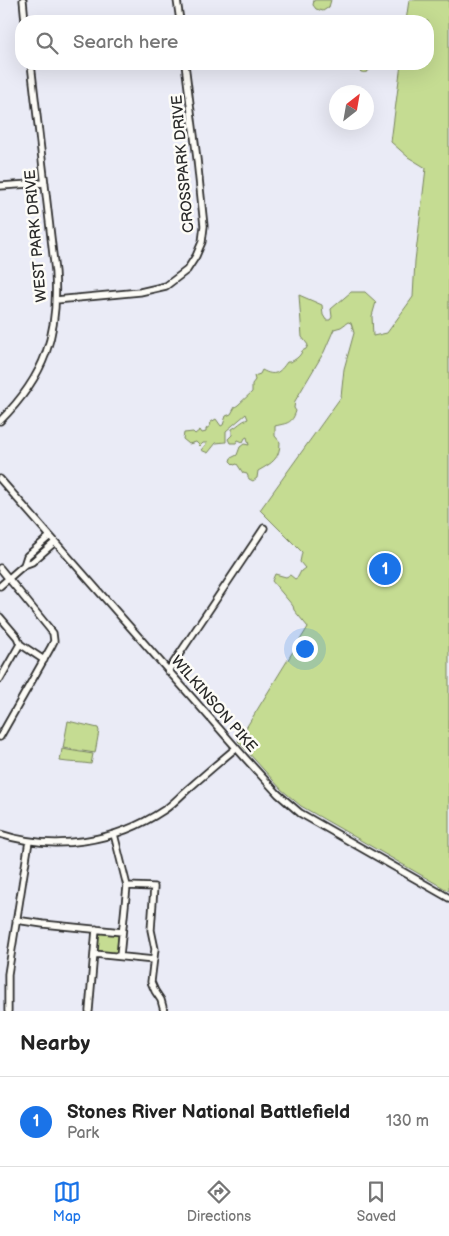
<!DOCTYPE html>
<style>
:root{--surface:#fff;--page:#f6f6f6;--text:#222;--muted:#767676;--line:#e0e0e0;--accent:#1a73e8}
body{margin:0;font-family:"Balsamiq Sans",sans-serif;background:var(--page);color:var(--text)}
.compass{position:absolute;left:329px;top:85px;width:45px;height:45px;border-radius:50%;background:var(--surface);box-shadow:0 5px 20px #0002;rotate:31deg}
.you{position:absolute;left:304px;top:648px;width:18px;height:18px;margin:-12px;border:4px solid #fff;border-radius:50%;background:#1a73e8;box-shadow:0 0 0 8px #1a73e833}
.badge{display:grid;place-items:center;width:32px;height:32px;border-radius:50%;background:var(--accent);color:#fff;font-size:16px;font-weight:700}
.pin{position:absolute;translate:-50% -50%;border:2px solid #fff;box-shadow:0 1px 5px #0006}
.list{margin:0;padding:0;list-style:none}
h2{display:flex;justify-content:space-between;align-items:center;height:65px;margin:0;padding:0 20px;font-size:21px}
h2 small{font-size:16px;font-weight:400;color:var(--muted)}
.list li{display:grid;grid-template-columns:32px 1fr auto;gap:15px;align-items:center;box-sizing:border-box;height:90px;padding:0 20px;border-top:1px solid var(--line)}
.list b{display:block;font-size:19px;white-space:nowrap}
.list p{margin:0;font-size:16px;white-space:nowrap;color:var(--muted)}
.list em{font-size:16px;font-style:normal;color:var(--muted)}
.icon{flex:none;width:28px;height:28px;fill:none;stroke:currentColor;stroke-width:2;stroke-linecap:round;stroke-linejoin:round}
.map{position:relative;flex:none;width:449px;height:1011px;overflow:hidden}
.search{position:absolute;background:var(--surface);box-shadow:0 5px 20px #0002;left:15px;right:15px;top:15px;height:55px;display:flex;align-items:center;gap:12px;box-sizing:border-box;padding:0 18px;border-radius:20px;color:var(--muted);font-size:19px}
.sheet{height:155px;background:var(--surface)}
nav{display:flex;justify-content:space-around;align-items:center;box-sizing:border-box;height:70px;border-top:1px solid var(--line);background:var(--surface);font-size:14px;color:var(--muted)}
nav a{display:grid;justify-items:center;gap:2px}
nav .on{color:var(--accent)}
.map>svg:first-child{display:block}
.green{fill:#c5dc92;stroke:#78845e}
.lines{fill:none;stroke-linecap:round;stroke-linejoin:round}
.minor-casing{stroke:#2b2b2b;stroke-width:9}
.minor{stroke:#fdfcf7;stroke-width:5.5}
.labels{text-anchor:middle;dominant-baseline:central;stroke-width:5;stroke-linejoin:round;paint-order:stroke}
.street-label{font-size:15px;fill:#2b2b2b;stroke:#fdfcf7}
</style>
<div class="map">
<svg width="449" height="1011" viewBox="0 0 449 1011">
<rect width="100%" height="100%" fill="#eaebf6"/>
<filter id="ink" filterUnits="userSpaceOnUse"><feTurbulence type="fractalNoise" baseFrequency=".02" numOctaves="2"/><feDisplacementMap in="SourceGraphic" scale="10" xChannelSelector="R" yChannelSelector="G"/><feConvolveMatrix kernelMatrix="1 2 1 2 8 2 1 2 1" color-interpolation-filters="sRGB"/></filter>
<g filter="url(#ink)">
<path class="green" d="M314,0H331L329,7L323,11L316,9L313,5Z
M409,0H449V891L301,806L281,789L238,741L308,627L294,610L293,606L272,581L275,574L286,577L290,575L295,579L298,577L301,571L305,568L300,562L302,552L260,510L341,397L344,369L354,333L351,323L348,322L341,327L334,329L324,352L295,401L294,408L296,411C292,424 287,423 275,426V436L280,442C280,459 272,463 258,471L257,478L253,481L249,479L247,474L243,473L237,464L234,465L230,461L231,458L237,455L240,447L244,444L249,445L247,437L245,438L243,442L238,440L236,443H230L228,439L232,435V429C238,426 241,421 248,419L246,414L226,431V442L216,443L208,453L201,450L207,443H203L200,446L196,442L189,444L183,439L184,433L193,432L195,434L200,430L202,433L206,432V429L210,426L211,422L216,419L221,426L223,425L226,416L231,414L235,407L238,405L252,392V384L255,380L254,376L260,374L262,370C275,377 279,373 287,362C292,363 301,356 302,351L306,349L308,345L302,337L299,295L322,305L323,315L326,320H330L332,317L331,309L351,292H365L376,302L372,316L373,336L387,333L413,297L415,261L426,168L408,157L391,142L401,64H428V21H406Z
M357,64H375C369,72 363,77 356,67Z
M68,721L98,728L99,731L95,753L63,748Z
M62,749L93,754L91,764C80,762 71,763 60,761Z
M102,933L116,934L118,936L117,950L114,954L100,952L97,950L98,935Z"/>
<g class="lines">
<defs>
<path id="minor" d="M23,0L25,21
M177,0L180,21
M0,186L45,183
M56,300L140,292L166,286L187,270L196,256L202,242L204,226L197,159L185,64
M0,421C45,376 59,335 55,272L31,64
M0,479L246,759L278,794L300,813L449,898
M50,536L27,556L24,565L32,562L55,542
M0,568L53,633L54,641L51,647L0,737
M0,586L24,565
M0,617L17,637L20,644L0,679
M20,644L44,660
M168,671L264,528
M0,834C55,852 116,842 164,810C172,805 179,797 187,790C203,776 219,762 236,748
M114,834L127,886L120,956
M127,886L154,887L151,930L155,949L151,982L155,991L161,1000L164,1011
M16,920L43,924L122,932
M94,954L154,960
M8,1011V974L29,841
M89,1011L96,929"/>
</defs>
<use href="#minor" class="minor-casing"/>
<use href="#minor" class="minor"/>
</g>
</g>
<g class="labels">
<g class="street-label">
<text transform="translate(183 164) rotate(-95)">CROSSPARK DRIVE</text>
<text transform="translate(36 236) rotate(-95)">WEST PARK DRIVE</text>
<text transform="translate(214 704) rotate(49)">WILKINSON PIKE</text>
</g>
</g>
</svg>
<svg class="compass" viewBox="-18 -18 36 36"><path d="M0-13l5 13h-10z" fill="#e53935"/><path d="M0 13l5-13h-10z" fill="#767676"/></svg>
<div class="you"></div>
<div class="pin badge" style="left:385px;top:569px">1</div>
<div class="search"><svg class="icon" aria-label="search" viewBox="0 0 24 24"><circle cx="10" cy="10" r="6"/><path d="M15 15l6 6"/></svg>Search here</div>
</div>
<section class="sheet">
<h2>Nearby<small></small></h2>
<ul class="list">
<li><span class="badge">1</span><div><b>Stones River National Battlefield</b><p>Park</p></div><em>130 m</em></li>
</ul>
</section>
<nav>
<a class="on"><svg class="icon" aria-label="map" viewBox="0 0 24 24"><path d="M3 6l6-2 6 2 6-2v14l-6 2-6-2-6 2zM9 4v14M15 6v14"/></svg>Map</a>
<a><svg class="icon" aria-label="directions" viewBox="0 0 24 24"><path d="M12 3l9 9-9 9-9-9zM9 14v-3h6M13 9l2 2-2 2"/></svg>Directions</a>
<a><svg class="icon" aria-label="saved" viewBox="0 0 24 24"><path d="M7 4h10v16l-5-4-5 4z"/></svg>Saved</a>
</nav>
